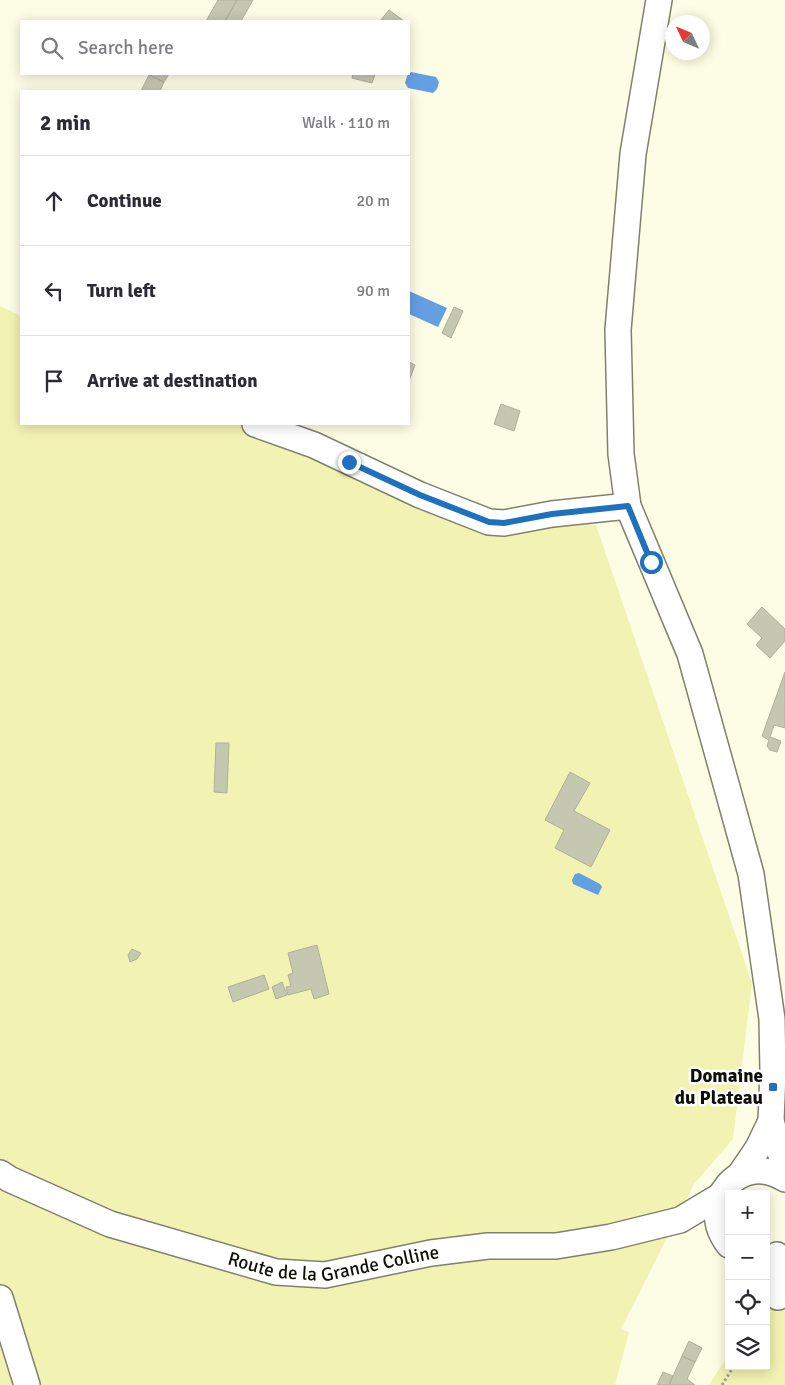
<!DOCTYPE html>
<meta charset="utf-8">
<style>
:root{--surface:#fff;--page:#f7f7f7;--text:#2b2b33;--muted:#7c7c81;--line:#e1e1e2}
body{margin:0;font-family:Signika,sans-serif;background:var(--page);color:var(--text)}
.controls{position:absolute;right:15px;bottom:15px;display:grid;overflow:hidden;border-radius:0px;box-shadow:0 2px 12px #0003}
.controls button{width:45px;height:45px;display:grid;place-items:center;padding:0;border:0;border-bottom:1px solid var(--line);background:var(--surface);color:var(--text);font:25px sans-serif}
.compass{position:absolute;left:665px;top:15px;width:45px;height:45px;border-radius:50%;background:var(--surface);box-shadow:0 2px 12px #0003;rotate:314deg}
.stop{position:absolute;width:15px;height:15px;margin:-11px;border:4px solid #1f71bf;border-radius:50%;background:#fff}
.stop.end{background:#1f71bf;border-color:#fff;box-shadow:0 1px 5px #0008}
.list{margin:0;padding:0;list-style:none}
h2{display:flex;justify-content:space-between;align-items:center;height:65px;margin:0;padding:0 20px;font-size:21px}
h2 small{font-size:16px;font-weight:400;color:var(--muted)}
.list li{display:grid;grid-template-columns:32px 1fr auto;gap:15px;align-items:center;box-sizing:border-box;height:90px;padding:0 20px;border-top:1px solid var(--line)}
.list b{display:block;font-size:19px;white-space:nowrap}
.list em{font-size:16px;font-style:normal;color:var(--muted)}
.icon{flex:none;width:28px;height:28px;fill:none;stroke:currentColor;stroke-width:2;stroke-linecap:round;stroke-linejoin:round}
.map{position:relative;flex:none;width:785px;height:1385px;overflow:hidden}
.search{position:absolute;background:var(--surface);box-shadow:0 2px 12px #0003;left:20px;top:20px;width:390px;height:55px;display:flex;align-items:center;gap:12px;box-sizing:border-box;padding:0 18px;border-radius:0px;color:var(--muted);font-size:19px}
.panel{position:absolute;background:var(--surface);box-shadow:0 2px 12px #0003;left:20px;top:90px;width:390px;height:335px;border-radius:0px}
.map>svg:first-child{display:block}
.green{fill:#f2f2b2}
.water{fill:#639fe1}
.building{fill:#c6c7b0;stroke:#b0b09a}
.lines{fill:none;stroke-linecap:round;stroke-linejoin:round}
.minor-casing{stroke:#80816c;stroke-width:28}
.path{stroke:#9e9e8d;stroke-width:3;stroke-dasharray:2.5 2.5;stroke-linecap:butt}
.minor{stroke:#fff;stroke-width:25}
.route{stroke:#1f71bf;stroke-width:6}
.poi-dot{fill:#1f71bf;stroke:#fff;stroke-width:2}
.labels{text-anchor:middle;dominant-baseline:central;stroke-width:5;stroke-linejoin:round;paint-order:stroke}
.poi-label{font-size:19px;font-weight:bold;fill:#0f0f08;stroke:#fff;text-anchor:end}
.street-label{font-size:19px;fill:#0f0f08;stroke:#fff}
</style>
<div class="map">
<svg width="785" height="1385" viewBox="0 0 785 1385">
<rect width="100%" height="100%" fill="#fdfde6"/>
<path class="green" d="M0,306L21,316V424H271L518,519L596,525L752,983L733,1139L694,1184L621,1329L629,1332L615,1385H0Z
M785,1266V1385H709L729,1354V1366H766V1296Z"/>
<path class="water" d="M411,72L436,77L439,82L437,89L433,93L408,88L405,83L407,76Z
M409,291L447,308L438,327L409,314Z
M579,873L600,884L602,887L598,895L573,884L572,880L575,874Z"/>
<path class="building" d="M218,0H237L225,21H206Z
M237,0H253L241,21H225Z
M389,10L404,21H380Z
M149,74H169L164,82L149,75Z
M353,74H375L372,83L352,78Z
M149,75L164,82L160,91H141Z
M454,307L463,311L451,338L442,333Z
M409,362L415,365L409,381Z
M501,404L520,411L514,431L494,424Z
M762,607L785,629V641L770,658L756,645L762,638L747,624Z
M785,672V728L774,725L770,737L781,741L777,752L770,750L767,746L769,740L762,736Z
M216,743H229L227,793L214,792Z
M570,772L590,783L574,811L610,830L591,867L555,848L564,830L545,820Z
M317,945L329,994L314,999L311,989L288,995L286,987L291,986L288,975L293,973L288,953Z
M132,949L141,953L137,959L130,962L128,955Z
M264,975L269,989L233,1002L228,987Z
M282,982L287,995L276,999L272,987Z
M689,1341L702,1348L695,1362L682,1356Z
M682,1356L695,1362L687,1379L695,1385H669Z
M663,1372L673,1376L669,1385H657Z"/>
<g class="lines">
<defs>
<g id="minor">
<path d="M659,0L633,154L618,330L621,454L628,506L690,654L751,874L772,1019L773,1072L771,1121L785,1169"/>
<path d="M255,424L314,445L420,495L489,522L504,523L552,514L628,506"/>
<path id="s1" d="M0,1173L9,1179L110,1224L276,1272L325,1275L431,1253L488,1246H556L611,1237L680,1220L720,1196"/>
<path d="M739,1176L758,1148L771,1121"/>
<path d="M729,1245C696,1204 739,1150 785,1179"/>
<path d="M777,1255L778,1297"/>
<path d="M0,1298L27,1385"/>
</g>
</defs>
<use href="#minor" class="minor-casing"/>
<path class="path" d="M722,1385L734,1366"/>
<use href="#minor" class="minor"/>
</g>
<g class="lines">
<path class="route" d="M349,462L420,495L489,522L504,523L552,514L628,506L651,562"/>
</g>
<rect class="poi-dot" x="768" y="1082" width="10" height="10" rx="2.5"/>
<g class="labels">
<g class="poi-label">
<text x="763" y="1076">Domaine<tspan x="763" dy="22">du Plateau</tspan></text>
</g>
<g class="street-label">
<text stroke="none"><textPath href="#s1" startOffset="352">Route de la Grande Colline</textPath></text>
</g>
</g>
</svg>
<div class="controls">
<button>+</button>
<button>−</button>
<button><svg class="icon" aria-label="locate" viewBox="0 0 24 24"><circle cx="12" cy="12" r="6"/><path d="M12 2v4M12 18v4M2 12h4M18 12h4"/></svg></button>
<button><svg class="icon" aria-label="layers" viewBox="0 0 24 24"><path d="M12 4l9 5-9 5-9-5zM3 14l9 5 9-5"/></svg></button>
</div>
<svg class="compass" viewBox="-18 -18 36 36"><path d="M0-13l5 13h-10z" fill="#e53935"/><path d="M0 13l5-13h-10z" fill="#7c7c81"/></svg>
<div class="stop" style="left:651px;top:562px"></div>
<div class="stop end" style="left:349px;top:462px"></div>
<div class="search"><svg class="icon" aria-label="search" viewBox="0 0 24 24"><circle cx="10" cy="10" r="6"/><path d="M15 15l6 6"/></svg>Search here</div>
<section class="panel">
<h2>2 min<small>Walk · 110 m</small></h2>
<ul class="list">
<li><svg class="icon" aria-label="ahead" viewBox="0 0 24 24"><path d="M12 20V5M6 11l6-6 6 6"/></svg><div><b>Continue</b></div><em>20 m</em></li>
<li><svg class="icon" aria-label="left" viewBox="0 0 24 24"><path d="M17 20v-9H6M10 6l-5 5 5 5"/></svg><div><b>Turn left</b></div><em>90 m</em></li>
<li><svg class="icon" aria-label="arrive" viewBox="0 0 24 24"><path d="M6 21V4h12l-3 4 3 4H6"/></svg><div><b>Arrive at destination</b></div></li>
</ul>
</section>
</div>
